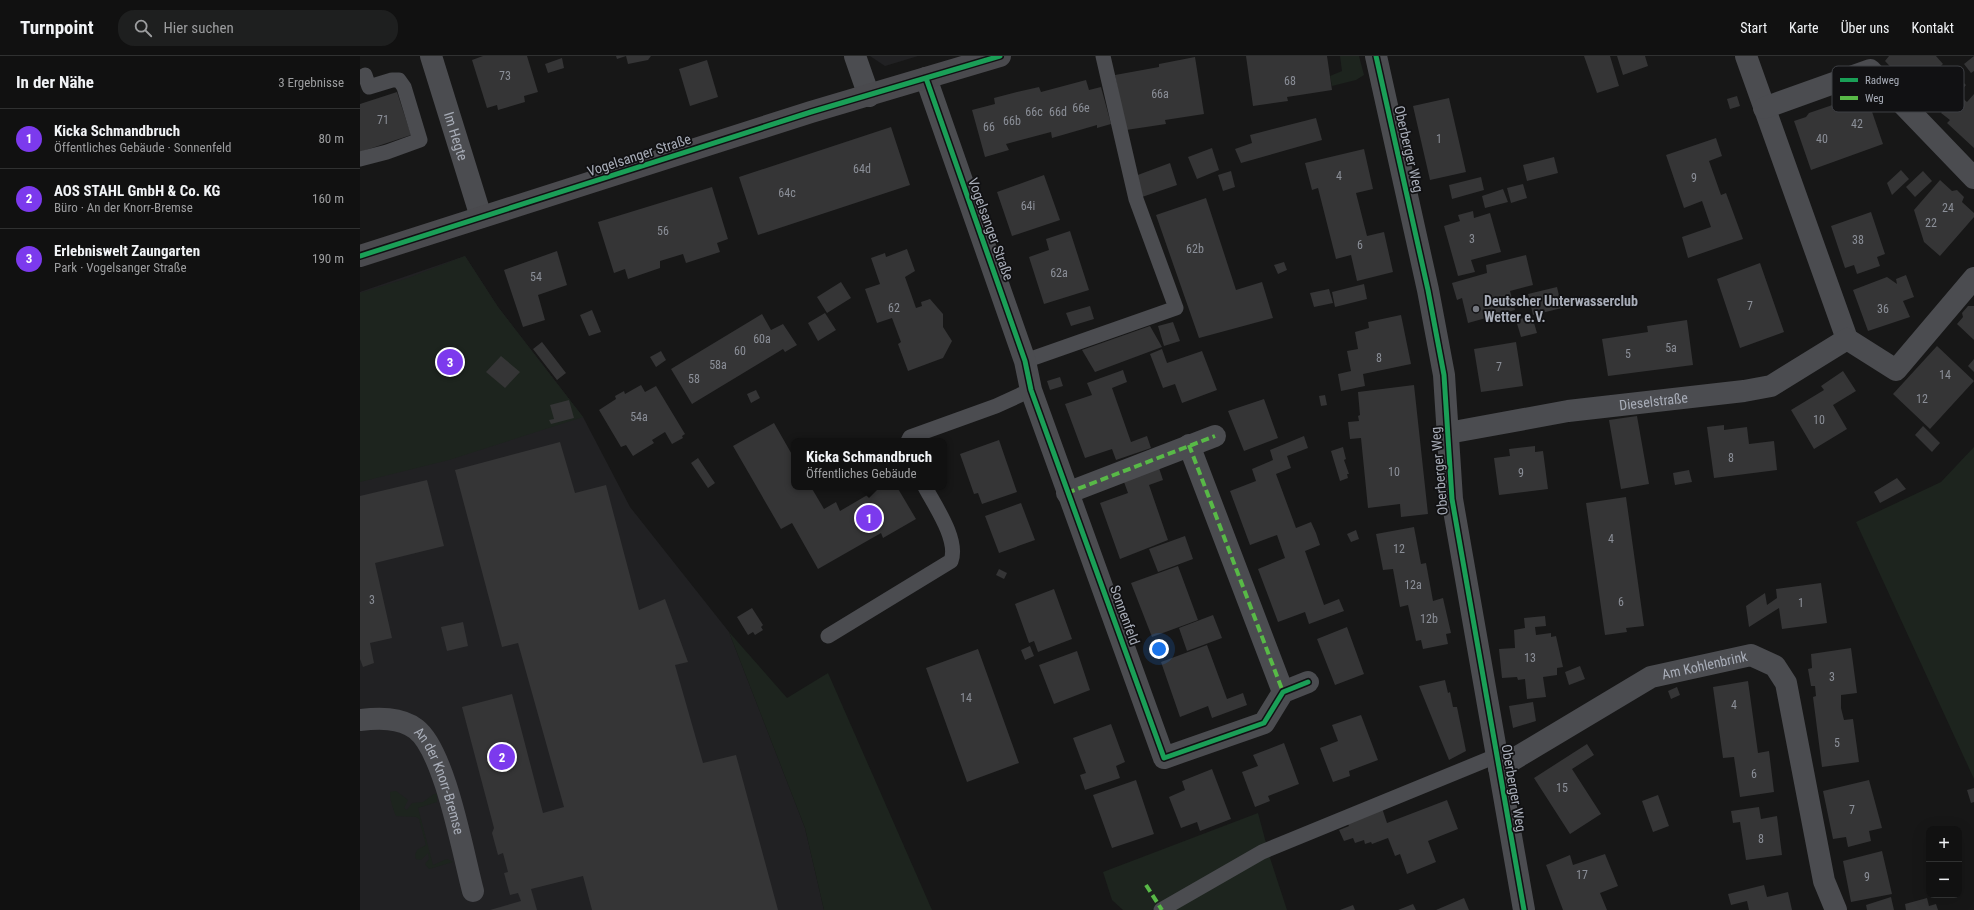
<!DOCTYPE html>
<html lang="de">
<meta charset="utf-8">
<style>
:root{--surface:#111;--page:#1e1f1f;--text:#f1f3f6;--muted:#9c9d9f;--line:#303131;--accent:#7c3aed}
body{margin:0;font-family:"Roboto Condensed",sans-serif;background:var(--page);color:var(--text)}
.controls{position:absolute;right:12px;bottom:12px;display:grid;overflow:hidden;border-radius:8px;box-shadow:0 4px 16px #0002}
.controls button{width:36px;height:36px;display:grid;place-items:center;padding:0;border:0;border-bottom:1px solid var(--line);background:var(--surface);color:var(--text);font:20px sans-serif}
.you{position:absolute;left:799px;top:593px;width:14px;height:14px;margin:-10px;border:3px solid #fff;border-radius:50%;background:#1a73e8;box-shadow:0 0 0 6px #1a73e833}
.badge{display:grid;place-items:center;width:26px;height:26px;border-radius:50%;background:var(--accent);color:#fff;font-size:13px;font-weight:700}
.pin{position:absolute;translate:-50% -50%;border:2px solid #fff;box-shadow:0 1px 4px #0006}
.popup{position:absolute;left:431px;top:382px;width:156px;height:52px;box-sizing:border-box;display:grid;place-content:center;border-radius:8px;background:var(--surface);filter:drop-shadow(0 1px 3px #0005);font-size:13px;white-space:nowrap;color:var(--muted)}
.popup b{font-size:15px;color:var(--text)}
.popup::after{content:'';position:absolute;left:50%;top:100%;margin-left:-8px;border:8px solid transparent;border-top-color:var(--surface)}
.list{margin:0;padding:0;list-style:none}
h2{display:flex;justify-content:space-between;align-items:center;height:52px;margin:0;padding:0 16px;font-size:17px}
h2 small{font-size:13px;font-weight:400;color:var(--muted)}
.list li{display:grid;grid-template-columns:26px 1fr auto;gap:12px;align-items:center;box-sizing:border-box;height:60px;padding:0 16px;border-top:1px solid var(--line)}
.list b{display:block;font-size:15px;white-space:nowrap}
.list p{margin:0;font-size:13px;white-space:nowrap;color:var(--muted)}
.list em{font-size:13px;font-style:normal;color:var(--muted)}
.icon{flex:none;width:22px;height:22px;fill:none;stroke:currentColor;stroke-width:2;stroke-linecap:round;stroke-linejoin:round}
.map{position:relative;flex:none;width:1614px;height:854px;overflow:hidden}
header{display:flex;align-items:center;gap:24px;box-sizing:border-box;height:56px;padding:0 20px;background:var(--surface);border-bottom:1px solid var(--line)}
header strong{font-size:19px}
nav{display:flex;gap:22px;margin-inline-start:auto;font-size:14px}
.search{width:280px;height:36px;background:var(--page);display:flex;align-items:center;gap:10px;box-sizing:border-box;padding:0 14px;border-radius:16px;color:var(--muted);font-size:15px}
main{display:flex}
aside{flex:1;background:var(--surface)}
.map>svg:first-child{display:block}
.built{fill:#212123}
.green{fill:#1d241e}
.building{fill:#353536}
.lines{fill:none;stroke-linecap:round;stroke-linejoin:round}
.lane{stroke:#4b4c50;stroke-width:15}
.street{stroke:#4b4c50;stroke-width:22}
.secondary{stroke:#4a4a4e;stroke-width:22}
.quiet{stroke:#58b947;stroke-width:4;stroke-dasharray:8 4;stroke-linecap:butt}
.cycleway-casing{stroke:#111113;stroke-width:8}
.cycleway{stroke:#1a9f57;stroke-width:5}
.poi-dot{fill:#757880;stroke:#111113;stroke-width:1.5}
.labels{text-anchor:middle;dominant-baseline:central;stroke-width:3.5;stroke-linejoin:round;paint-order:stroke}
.number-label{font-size:12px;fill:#8b8f98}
.street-label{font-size:14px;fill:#a8adb8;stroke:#111113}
.poi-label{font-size:14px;font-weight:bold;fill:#a8adb8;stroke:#111113;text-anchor:start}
.key{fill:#111113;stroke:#3e4045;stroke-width:1}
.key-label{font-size:11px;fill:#a8adb8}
</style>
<header>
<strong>Turnpoint</strong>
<div class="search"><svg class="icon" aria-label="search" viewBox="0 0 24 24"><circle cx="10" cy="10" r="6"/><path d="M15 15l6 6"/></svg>Hier suchen</div>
<nav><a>Start</a><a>Karte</a><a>Über uns</a><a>Kontakt</a></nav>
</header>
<main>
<aside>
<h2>In der Nähe<small>3 Ergebnisse</small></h2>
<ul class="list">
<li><span class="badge">1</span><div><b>Kicka Schmandbruch</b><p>Öffentliches Gebäude · Sonnenfeld</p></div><em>80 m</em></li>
<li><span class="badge">2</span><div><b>AOS STAHL GmbH &amp; Co. KG</b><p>Büro · An der Knorr-Bremse</p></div><em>160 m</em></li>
<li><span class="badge">3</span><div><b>Erlebniswelt Zaungarten</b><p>Park · Vogelsanger Straße</p></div><em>190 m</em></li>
</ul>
</aside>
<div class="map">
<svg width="1614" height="854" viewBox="0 0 1614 854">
<rect width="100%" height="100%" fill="#171717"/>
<path class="built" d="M510,0H558L525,10Z
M105,200L138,251L223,361L270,451L369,576L445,772L464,854H0V236Z"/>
<path class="green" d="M980,0H999L1004,19L996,24L972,30L970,20L982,15Z
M105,200L138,251L223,361L89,404L0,426V237L48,222Z
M1614,391V723L1496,466L1581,426Z
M369,576L427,642L468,617L572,854H464L445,772Z
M36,735L48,744L44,752L47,754L52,747L63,746L74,738H77V746L58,752L73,809L87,803L93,806L69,813L65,808L69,803L68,797L61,804L56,803L55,799L57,794L66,789L59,763L56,761L36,760C33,753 30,744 30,736Z
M898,757L906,787L835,827L792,854H763L752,844L743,816Z
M909,799L927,854H814Z"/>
<path class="building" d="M123,0H167L178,36L164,40L165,46L138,54L137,49L127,52L112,4Z
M256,0H291L288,4L268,8L266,0L257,3Z
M886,0H967L972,34L927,41L928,45L893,50Z
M1224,0H1250L1259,30L1237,37Z
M1257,0H1285L1288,10L1263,19Z
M1529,0H1576L1583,8L1553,35L1525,5Z
M1614,0V15L1611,17L1604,8Z
M835,1L844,58L805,64L806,68L766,74L755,19L799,11V8Z
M202,2L204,12L188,17L185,8Z
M347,4L358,41L330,50L319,13Z
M1588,12L1606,29L1590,47L1572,31Z
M726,24L729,34L741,31L751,68L737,72V69L692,82L691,76L646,88L649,94L625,101L612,54L635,48L634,42L657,36L679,31L681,36Z
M37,36L51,79L0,96V48Z
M1614,38V92L1587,67L1590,64L1581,57L1599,39L1607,46Z
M1377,40L1380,50L1370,53L1367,43Z
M1507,41L1523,88L1451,114L1434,65L1446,61L1449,57L1490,43L1495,46Z
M1089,42L1106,116L1070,124L1053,50Z
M956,62L962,84L881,107L875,93L892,87L890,79Z
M531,71L550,129L398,179L379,121Z
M1356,82L1362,100L1349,105L1361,139L1366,137L1383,183L1328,202L1322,181L1351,171L1342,145L1324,152L1306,99Z
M852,92L859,114L837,123L828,101Z
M1004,93L1013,133L996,137L1007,180L1024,176L1033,216L997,225L991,199L976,203L958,132L952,134L945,107Z
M1194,101L1198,117L1167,125L1163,109Z
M810,107L817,129L782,141L775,120Z
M1541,114L1549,123L1532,139L1527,127Z
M871,115L875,131L863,135L858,119Z
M1563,115L1572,125L1555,141L1546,131Z
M684,119L700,164L652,180L637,136Z
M1121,121L1124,134L1092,143L1089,129Z
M1580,124L1592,135L1597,134L1604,141L1602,146L1614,157V161L1580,200L1564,186L1554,154Z
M1163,128L1167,142L1151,147L1147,132Z
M352,131L368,183L357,187L360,196L326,207L323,198L300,205V212L268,223L265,213L254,217L238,166Z
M1143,133L1148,146L1125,152L1122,140Z
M846,142L876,234L902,226L913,262L839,282L796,159Z
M1113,155L1114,162L1130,157L1141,196L1111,204L1115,216L1098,220L1084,170L1100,165L1098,159Z
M1511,156L1525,198L1517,201L1520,210L1497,218L1494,209L1485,212L1471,170Z
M710,175L729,234L684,248L669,201L689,194L686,183Z
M547,193L555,215L545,221L556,252L562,250L561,246L570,243L583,258V271L592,285L583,302L548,315L538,288L541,286L532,262L517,267L505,233L520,228L511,202L525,197L526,201Z
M197,195L207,229L178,239L185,264L163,271L144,214Z
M1166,199L1173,229L1150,235L1155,254L1108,267L1102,242L1097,244L1092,227L1127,217L1126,209Z
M924,206L927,214L918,218L914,209Z
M1400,207L1424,276L1380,292L1357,223Z
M1546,219L1554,241L1543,245L1550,261L1508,275L1493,234L1527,221L1537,228L1536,223Z
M481,226L491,242L467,257L457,241Z
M1004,228L1007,243L975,251L972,236Z
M1197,231L1202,252L1173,259L1168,238Z
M969,233L973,247L954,251L950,237Z
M730,250L734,263L711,270L706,257Z
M1608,250H1614V284L1597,268L1603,261L1602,257Z
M232,254L241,276L229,280L220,259Z
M465,257L476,274L458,285L448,267Z
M402,258L411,274L423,268L437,289L425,296L423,293L332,348L311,313Z
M1041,259L1051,308L1003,318L1005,330L981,335L978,318L991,315L987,295L998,293L995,276L1009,272L1008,266Z
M1172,260L1177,277L1161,281L1156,264Z
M1327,264L1333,309L1248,320L1242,283L1288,276L1287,270Z
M813,266L820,285L804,290L798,270Z
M790,270L802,291L735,316L722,294Z
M182,286L206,317L197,324L173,293Z
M1156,286L1163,330L1121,336L1114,293Z
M1577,290L1614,325L1570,373L1533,338Z
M802,293L807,307L842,295L857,334L822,347L815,328L803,332L790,298Z
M301,295L306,304L296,311L290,301Z
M141,300L160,316L145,332L126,316Z
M1614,303V316L1608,310Z
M763,314L767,326L752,332L771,386L787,380L791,392L756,404L752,393L725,402L705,348L732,339L727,327Z
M1483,315L1496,335L1473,349L1487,373L1454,393L1431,354L1464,334L1461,330Z
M700,321L703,330L690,334L687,325Z
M281,329L285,336L296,330L325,378L322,380L323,382L312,388L305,376L292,384L294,387L273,400L266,389L261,391L239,354L256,343L255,340L264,335L265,338Z
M1054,329L1068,458L1041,461L1040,448L1008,452L1001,382L990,383L988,366L999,365L998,360L1000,359L998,336Z
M396,334L400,342L391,347L387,338Z
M965,339L967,349L961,350L959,340Z
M904,343L918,382L884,395L868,355Z
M209,344L214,362L191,368L189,364L194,363L190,349Z
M1277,360L1289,428L1261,433L1249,364Z
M414,367L434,402V431H451L464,453L476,446L480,455L521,431H537L556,463L523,482L521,477L458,513L432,467L421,473L373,390Z
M1364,369V374L1387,371L1389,388L1414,385L1417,414L1354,422L1347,371Z
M1563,370L1580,387L1572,396L1555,379Z
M944,380L948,392L927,400L931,412L916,418L936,472L951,466L956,477L960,489L945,495L964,549L979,543L984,555L949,568L945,556L918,566L898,513L925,502L917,479L890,489L870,435L896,425L892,413L913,404L910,394Z
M639,384L657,436L622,448L618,437L614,438L600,398Z
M200,386L215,437L246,429L279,554L305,543L328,606L315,609L343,707L376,699L418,854H232L223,820L171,833L177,854H130L161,845L158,837L150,839L144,817L148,816L143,797L138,799L132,777L134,772L102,651L152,638L183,757L204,751L158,587L142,591L95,414Z
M1175,390V396L1183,395L1188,433L1139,439L1134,402L1150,400L1149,393Z
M983,391L986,403L984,404L989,418H987L988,422L980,425L971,395Z
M338,402L355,427L348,432L331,407Z
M799,412L803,424L789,429L808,484L760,503L740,447L768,437L764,426Z
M1329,414L1332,426L1315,429L1313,417Z
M1537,422L1546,433L1520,447L1514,436Z
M67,424L84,490L15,507L32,582L10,587L14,607L3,611L0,603V440Z
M1266,441L1284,570L1266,572L1267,576L1245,579L1226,447Z
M661,447L675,484L639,497L625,460Z
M1054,471L1061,508L1066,507L1073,545L1083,542L1091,577L1086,578L1088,588L1063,593L1061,584L1056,585L1048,549L1040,551L1033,513L1023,514L1016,478Z
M996,474L999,483L991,486L987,478Z
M825,480L833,503L798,516L789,493Z
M818,510L838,564L792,581L771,527Z
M639,513L647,517L644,523L636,519Z
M1461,527L1467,567L1422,573L1419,552L1389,571L1386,550L1405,537L1407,549L1417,542L1416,533Z
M694,533L712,583L678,596L674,585L669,587L655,548Z
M392,552L403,569L401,571L403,574L395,579L393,576L388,579L377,561Z
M853,559L862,582L827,595L819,572Z
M1185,560L1186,570L1175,571L1176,579L1191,577V581L1196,580L1203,611L1197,612V619L1183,621L1186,641L1167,643L1165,623L1158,624L1157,621L1142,622L1139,593L1155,592L1154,574L1165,572L1164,562Z
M103,566L108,590L87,595L81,571Z
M987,571L1004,618L975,629L957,583Z
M847,589L867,643L883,637L887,649L852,662L848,650L820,661L801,606Z
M670,590L674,600L665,604L661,594Z
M1491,592L1497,637L1481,639V652L1484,664L1493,663L1499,706L1462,711L1453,641L1456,640L1455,630H1451L1448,613L1452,612L1451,598Z
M618,593L659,707L607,726L566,612Z
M717,595L730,634L694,648L679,609Z
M1220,610L1225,623L1209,629L1205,616Z
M1085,624L1088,637L1090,636L1093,651H1097L1106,695L1089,704L1059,630Z
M1388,625L1398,697L1409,695L1414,736L1380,741L1374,701L1363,702L1353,631Z
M1317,631L1320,639L1311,643L1308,635Z
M1173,646L1176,665L1153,672L1149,650Z
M1001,659L1018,704L989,715L990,720L973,726L960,692L978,685L972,669Z
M751,668L765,706L756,710L760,722L725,734L720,719L726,717L713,682Z
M924,687L939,728L908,740L910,745L895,751L882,716L898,710L893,699Z
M1227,688L1234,699L1212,713L1241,758L1210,778L1174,722Z
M852,713L871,763L840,775L837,766L821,772L809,741L825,734L822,725Z
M776,724L794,778L752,792L733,739Z
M1509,724L1522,772L1509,775L1511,785L1488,791L1486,781L1473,783L1463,735Z
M1614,732V746L1611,747L1607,734Z
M1298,739L1309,770L1293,776L1282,745Z
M1087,744L1098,773L1068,785L1076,806L1047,818L1040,798L1035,800L1028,782L1012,788L1011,786L1005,788L1004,784L995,787L993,782L984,785L979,774L989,770L987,766L1022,752L1027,767Z
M1399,751L1401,763L1417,760L1422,799L1386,804L1380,766L1373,767L1371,755Z
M1522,795L1532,838L1491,846L1483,805Z
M1245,798L1258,830L1240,837L1247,854H1203L1186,809L1210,799L1213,809Z
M1404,829L1407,841L1428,836L1432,854H1389L1387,845L1371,849L1368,838Z
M1531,841L1534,854H1507L1506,849Z
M1104,842L1109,854H1076Z
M1567,842L1569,850L1576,848L1578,854H1546L1545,848Z
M1053,848L1056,854H1038Z
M993,849L995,854H980Z"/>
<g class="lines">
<path class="lane" d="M0,103L27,96L60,84L44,31L39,24H32L9,31L5,19
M665,305L816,252L776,143L743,0
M548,385L550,381L636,350L671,334
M468,580L591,505C599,484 575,450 565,431
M801,854L902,796L1136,700"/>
<g class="street">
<path id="s1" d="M71,0L121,161"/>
<path d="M495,0L509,40"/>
<path d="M1016,0L1068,234L1084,319L1092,443L1164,854"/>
<path d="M1386,0L1487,283"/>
<path d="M566,22L665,305L671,334L804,702L904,667L923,636L948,626"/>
<path d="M1404,52L1510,14L1614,122"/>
<path id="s2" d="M1088,377L1208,355L1384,335L1411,330L1487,283L1536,314L1614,222"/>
<path d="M829,389L923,636"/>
<path d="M707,437L855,380"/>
<path id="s3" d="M0,664C18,662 40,661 56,673C85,695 103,798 113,835"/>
<path id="s4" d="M1139,712L1291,621L1391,599L1415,610L1426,627L1464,825L1476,854"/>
</g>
<path class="secondary" d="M0,200L451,56L640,0"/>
<path class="quiet" d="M829,389L923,636
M707,437L855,380
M786,829L802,854"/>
<defs>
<path id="cycleway" d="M1016,0L1068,234L1084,319L1092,443L1164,854
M566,22L665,305L671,334L804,702L904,667L923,636L948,626
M0,200L451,56L640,0"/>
</defs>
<use href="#cycleway" class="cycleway-casing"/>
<use href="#cycleway" class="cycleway"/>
</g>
<circle class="poi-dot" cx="1116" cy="253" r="4"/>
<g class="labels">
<g class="number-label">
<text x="145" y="20">73</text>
<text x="930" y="25">68</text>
<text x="800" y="38">66a</text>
<text x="721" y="52">66e</text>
<text x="674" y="56">66c</text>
<text x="698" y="56">66d</text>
<text x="23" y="64">71</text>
<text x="652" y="65">66b</text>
<text x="1497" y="68">42</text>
<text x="629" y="71">66</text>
<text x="1079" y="83">1</text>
<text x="1462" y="83">40</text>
<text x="502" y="113">64d</text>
<text x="979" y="120">4</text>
<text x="1334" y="122">9</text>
<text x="427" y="137">64c</text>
<text x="668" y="150">64i</text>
<text x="1588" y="152">24</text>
<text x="1571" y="167">22</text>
<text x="303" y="175">56</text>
<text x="1112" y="183">3</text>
<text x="1498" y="184">38</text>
<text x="1000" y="189">6</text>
<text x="835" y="193">62b</text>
<text x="699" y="217">62a</text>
<text x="176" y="221">54</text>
<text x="1390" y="250">7</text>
<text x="534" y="252">62</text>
<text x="1523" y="253">36</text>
<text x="402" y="283">60a</text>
<text x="1311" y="292">5a</text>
<text x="380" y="295">60</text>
<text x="1268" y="298">5</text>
<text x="1019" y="302">8</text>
<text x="358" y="309">58a</text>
<text x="1139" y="311">7</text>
<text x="1585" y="319">14</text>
<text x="334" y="323">58</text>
<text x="1562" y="343">12</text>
<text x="279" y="361">54a</text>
<text x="1459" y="364">10</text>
<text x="1371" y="402">8</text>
<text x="1034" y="416">10</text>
<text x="1161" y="417">9</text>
<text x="1251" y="483">4</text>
<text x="1039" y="493">12</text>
<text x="1053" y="529">12a</text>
<text x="12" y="544">3</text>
<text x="1261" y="546">6</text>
<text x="1441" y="547">1</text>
<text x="1069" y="563">12b</text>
<text x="1170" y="602">13</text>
<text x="1472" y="621">3</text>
<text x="606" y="642">14</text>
<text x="1374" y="649">4</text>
<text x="1477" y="687">5</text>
<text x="1394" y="718">6</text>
<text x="1202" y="732">15</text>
<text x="1492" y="754">7</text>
<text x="1401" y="783">8</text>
<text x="1222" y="819">17</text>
<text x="1507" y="821">9</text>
</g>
<g class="street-label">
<text stroke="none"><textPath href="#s1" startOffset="84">Im Hegte</textPath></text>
<text transform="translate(1049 93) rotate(77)">Oberberger Weg</text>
<text transform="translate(279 99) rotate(-18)">Vogelsanger Straße</text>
<text transform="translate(631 173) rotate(70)">Vogelsanger Straße</text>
<text stroke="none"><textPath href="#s2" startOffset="208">Dieselstraße</textPath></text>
<text transform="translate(1079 415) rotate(-95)">Oberberger Weg</text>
<text transform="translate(765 559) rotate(70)">Sonnenfeld</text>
<text stroke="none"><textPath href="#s4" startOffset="232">Am Kohlenbrink</textPath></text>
<text stroke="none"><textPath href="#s3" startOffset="116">An der Knorr-Bremse</textPath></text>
<text transform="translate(1154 732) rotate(80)">Oberberger Weg</text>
</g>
<g class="poi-label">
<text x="1124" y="245">Deutscher Unterwasserclub<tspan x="1124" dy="16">Wetter e.V.</tspan></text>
</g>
</g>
<rect x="1472" y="10" width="132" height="46" rx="6" class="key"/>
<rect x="1480" y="22" width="18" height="4" fill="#1a9f57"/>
<rect x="1480" y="40" width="18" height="4" fill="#58b947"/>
<g class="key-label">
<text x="1505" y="28">Radweg</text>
<text x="1505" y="46">Weg</text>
</g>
</svg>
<div class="controls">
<button>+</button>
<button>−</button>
</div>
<div class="you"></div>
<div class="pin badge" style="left:509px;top:462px">1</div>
<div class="popup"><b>Kicka Schmandbruch</b>Öffentliches Gebäude</div>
<div class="pin badge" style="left:142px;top:701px">2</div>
<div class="pin badge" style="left:90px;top:306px">3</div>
</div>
</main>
